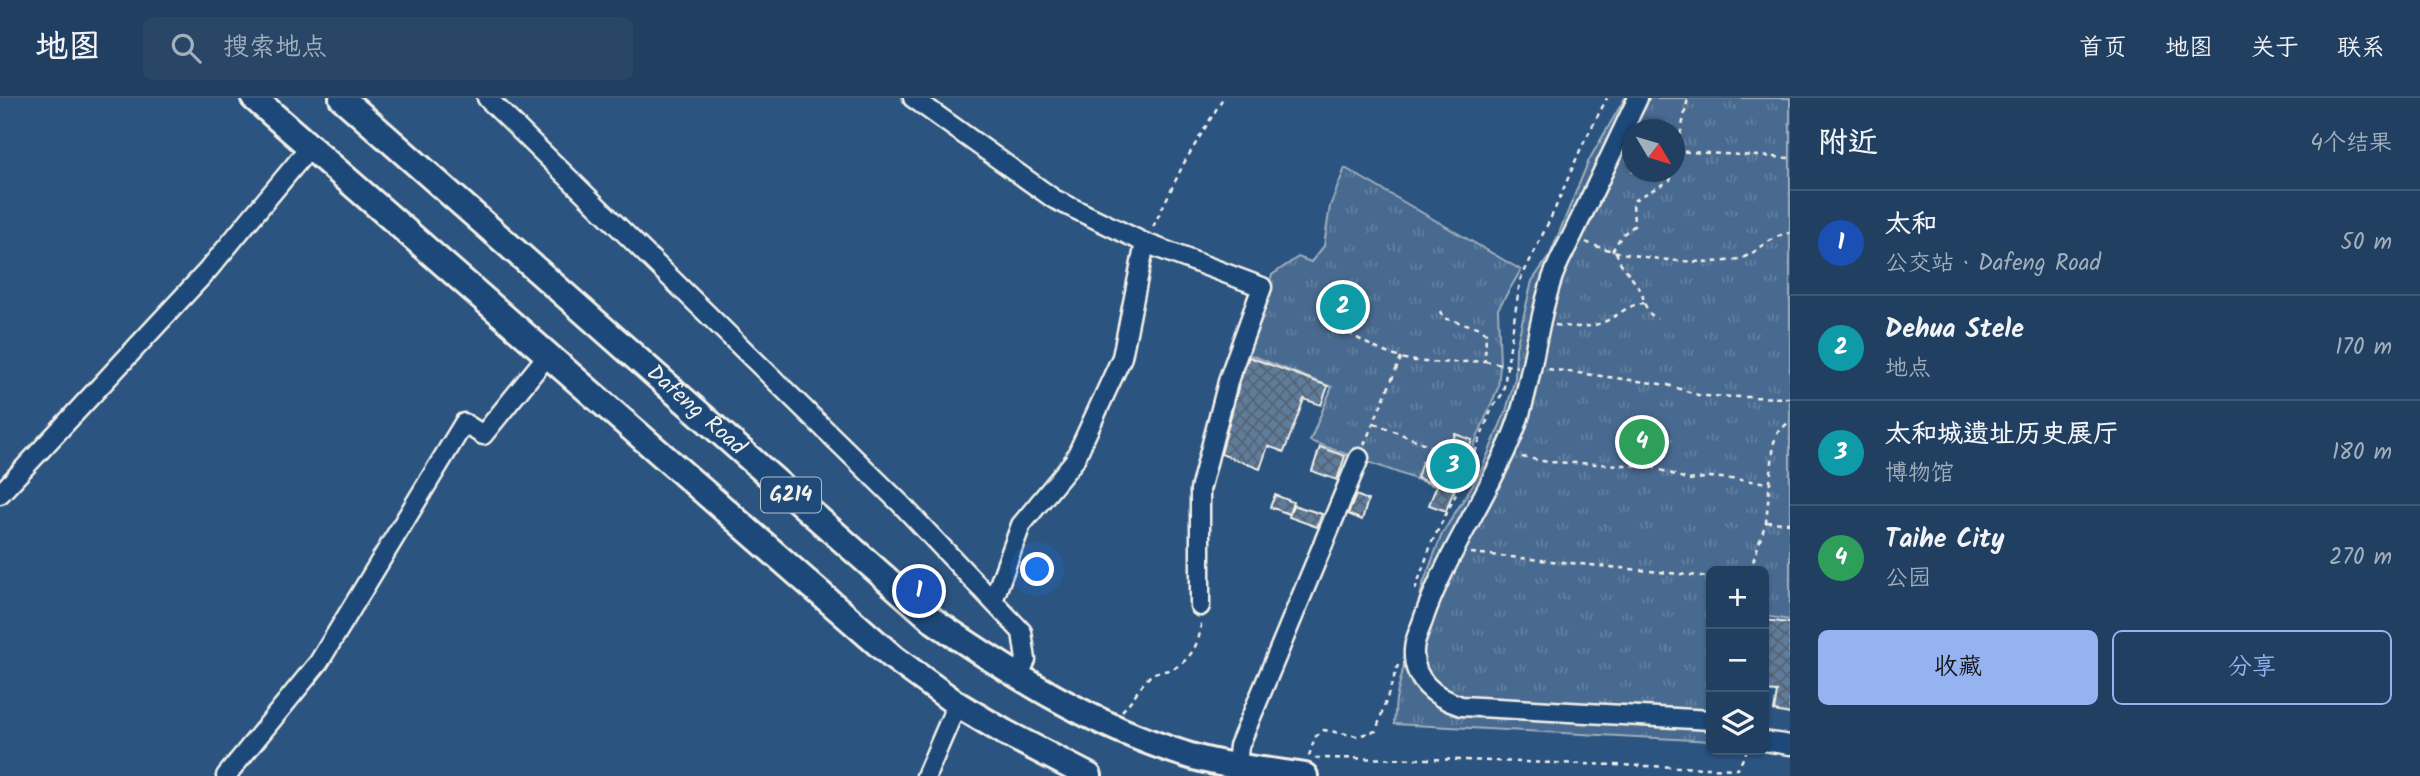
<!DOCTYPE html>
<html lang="zh">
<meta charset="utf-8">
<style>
:root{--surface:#213f61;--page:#294667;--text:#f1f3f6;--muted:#a2afbd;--line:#3e5876;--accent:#95b2f1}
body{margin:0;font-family:Kalam,"LXGW WenKai TC",sans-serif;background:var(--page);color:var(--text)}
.controls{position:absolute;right:21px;bottom:21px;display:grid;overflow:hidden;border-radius:10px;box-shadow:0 2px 5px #0004}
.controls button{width:63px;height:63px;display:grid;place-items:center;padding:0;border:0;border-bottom:2px solid var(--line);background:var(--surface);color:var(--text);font:35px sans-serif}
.compass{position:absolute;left:1622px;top:21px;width:63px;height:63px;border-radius:50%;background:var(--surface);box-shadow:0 2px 5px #0004;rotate:128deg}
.you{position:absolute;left:1038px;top:472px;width:24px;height:24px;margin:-18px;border:5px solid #fff;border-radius:50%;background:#1a73e8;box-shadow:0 0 0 10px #1a73e833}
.badge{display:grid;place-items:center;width:46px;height:46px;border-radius:50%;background:var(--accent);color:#fff;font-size:23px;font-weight:700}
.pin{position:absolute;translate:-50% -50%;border:4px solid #fff;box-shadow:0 2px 7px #0006}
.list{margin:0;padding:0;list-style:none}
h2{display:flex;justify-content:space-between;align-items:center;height:91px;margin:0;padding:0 28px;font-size:30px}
h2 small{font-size:23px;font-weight:400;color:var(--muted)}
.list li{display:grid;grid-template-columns:46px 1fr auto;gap:21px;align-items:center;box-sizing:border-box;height:105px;padding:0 28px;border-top:2px solid var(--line)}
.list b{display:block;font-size:26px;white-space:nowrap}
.list p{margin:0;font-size:23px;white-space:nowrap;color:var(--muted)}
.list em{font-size:23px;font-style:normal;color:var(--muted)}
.actions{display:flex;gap:14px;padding:21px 28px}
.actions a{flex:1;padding:16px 0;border:2px solid var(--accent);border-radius:10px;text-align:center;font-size:24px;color:var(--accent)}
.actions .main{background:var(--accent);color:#111}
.icon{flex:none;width:38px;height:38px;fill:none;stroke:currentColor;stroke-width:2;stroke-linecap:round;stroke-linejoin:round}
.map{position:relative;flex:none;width:1790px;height:678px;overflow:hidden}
header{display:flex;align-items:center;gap:42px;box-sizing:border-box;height:98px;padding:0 35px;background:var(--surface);border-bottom:2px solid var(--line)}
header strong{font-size:33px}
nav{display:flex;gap:38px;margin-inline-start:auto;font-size:24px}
.search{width:490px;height:63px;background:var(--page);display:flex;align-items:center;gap:18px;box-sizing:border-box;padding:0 24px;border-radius:10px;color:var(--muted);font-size:26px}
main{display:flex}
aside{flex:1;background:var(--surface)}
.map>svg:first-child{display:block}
.park{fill:url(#park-tufts);stroke:#9eaebc;stroke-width:2;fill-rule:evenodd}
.building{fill:url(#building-cross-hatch);stroke:#f4f1e8;stroke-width:2}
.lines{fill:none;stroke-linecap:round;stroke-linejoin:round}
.minor-casing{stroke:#f4f1e8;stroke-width:23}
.highway-casing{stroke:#f4f1e8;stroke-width:30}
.path{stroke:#f4f1e8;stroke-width:2.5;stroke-dasharray:5 5;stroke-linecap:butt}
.minor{stroke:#1f4a7a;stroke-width:18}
.highway{stroke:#1f4a7a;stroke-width:24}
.labels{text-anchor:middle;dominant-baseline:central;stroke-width:6;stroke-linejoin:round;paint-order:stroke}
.shield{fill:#1f4a7a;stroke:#b4bfc7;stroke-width:2}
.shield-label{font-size:21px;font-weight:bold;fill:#f4f1e8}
.street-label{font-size:23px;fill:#f4f1e8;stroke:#1f4a7a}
</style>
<header>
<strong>地图</strong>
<div class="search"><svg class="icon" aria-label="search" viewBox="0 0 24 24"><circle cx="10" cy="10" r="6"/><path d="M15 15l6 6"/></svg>搜索地点</div>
<nav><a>首页</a><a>地图</a><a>关于</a><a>联系</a></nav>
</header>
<main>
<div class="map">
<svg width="1790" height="678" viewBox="0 0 1790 678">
<defs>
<pattern id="park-tufts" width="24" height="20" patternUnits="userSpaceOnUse" patternTransform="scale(1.75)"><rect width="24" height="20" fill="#496b90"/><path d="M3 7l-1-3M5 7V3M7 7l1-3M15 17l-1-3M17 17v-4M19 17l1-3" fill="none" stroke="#6481a0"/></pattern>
<pattern id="building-cross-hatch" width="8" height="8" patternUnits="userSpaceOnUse" patternTransform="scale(1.75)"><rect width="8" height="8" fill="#5e7b9a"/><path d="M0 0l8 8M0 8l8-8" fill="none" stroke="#556474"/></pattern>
</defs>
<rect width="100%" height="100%" fill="#2c5481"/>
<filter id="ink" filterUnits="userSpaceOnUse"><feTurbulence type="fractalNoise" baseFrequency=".0143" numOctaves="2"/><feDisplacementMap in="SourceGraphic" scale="14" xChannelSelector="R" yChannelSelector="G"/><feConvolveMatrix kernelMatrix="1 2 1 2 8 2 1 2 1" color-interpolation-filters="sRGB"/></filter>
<g filter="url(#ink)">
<path class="park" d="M1625,0H1790V522L1764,518V473H1711V643L1394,626L1396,601L1423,486L1442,436L1480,375L1506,313L1515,280L1516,250L1532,183L1550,157L1589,62ZM1632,32H1674V74H1632Z
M1345,70L1521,172L1498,211L1500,267L1498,290L1454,395L1310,343L1332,289L1243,254L1272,177L1298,159L1311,164L1324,148L1330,108Z"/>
<path class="building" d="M1342,190L1361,205L1343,228L1324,213Z
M1249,259L1328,288L1321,307L1304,301L1284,354L1268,348L1260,371L1221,356L1240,283Z
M1455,336L1472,342L1446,413L1429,407L1437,387L1417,380L1422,364L1443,371Z
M1320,349L1345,358L1337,382L1312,373Z
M1275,397L1293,404L1289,416L1270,409Z
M1356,397L1368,402L1362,422L1348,416Z
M1293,407L1322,416L1317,429L1289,419Z
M1764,522L1790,525V616L1774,613L1777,594L1764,593Z"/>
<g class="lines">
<defs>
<path id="minor" d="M487,0L901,406L1022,534L1026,562L1017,580
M913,0L1054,101L1145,145L1262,189L1229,280L1200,392V508
M1638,0C1617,44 1596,89 1574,134C1566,151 1555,168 1550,187C1534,238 1532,291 1511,341C1485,402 1445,459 1423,522C1420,532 1414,542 1414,552C1412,582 1436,600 1461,608L1711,622
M0,396L208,172L310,49
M993,503L1021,427L1074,363L1122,259L1145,145
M1764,643L1790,647
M1237,667L1239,648L1359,360
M226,678L319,564L464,325L483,337L547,258
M926,678L957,606"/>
<g id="highway">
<path d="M254,0L894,560L957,606L1004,634L1089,678"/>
<path id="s1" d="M342,0L934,523C1015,578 1089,626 1184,656C1219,668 1268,672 1305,678"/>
</g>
</defs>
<use href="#minor" class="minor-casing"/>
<use href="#highway" class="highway-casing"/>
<path class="path" d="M1674,53L1790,60
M1674,66L1688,0
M1153,129L1184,65L1223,0
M1586,144C1616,159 1710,170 1742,160C1759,154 1772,136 1790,135
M1612,153L1622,137L1634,128L1633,103L1670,82L1673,74
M1616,154L1620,164L1642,194L1644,205L1649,215L1657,221
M1323,219C1348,234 1373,252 1401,260C1427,267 1458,264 1485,263L1486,235L1481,230L1443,220L1440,213
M1555,227C1572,229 1587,231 1604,224C1618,218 1628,206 1644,205
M1485,263L1517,269
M1548,271L1668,287L1701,298L1790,300
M1374,325L1445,354
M1364,347L1401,260
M1522,359L1548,364L1650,368L1689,382L1711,379L1770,385
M1766,424L1790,425
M1471,455L1711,479
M1750,473L1766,424L1774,344L1778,334L1790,323
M1415,492L1432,444L1469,370L1492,310L1503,295L1520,183L1554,113L1581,50L1607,0
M1122,613C1132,603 1140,588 1149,579C1156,572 1162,574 1169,572C1188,567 1201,544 1201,525
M1309,658L1315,639L1324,632L1357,638L1376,633L1398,567
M1315,660L1431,661L1738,671L1747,652"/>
<use href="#minor" class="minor"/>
<use href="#highway" class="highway"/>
</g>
</g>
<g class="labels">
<rect class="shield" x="761" y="379.5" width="60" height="35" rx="5"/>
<g class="shield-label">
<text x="791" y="397">G214</text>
</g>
<g class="street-label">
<text stroke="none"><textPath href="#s1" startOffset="472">Dafeng Road</textPath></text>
</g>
</g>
</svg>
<div class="controls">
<button>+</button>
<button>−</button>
<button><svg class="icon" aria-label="layers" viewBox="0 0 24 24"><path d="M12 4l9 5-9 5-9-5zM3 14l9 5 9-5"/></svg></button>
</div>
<svg class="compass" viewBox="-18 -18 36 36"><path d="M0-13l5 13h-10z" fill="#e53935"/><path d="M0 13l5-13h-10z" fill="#a2afbd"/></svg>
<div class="you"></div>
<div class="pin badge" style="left:919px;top:493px;background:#1a4fb4">1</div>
<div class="pin badge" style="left:1343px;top:209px;background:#0f9aa8">2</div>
<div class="pin badge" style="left:1453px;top:368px;background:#0f9aa8">3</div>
<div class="pin badge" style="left:1642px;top:344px;background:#2e9e5b">4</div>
</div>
<aside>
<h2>附近<small>4个结果</small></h2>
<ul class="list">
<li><span class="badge" style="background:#1a4fb4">1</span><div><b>太和</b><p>公交站 · Dafeng Road</p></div><em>50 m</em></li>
<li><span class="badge" style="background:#0f9aa8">2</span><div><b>Dehua Stele</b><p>地点</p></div><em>170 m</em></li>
<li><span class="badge" style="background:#0f9aa8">3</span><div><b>太和城遗址历史展厅</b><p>博物馆</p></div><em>180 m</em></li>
<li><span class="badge" style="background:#2e9e5b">4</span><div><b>Taihe City</b><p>公园</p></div><em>270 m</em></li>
</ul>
<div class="actions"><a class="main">收藏</a><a>分享</a></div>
</aside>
</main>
